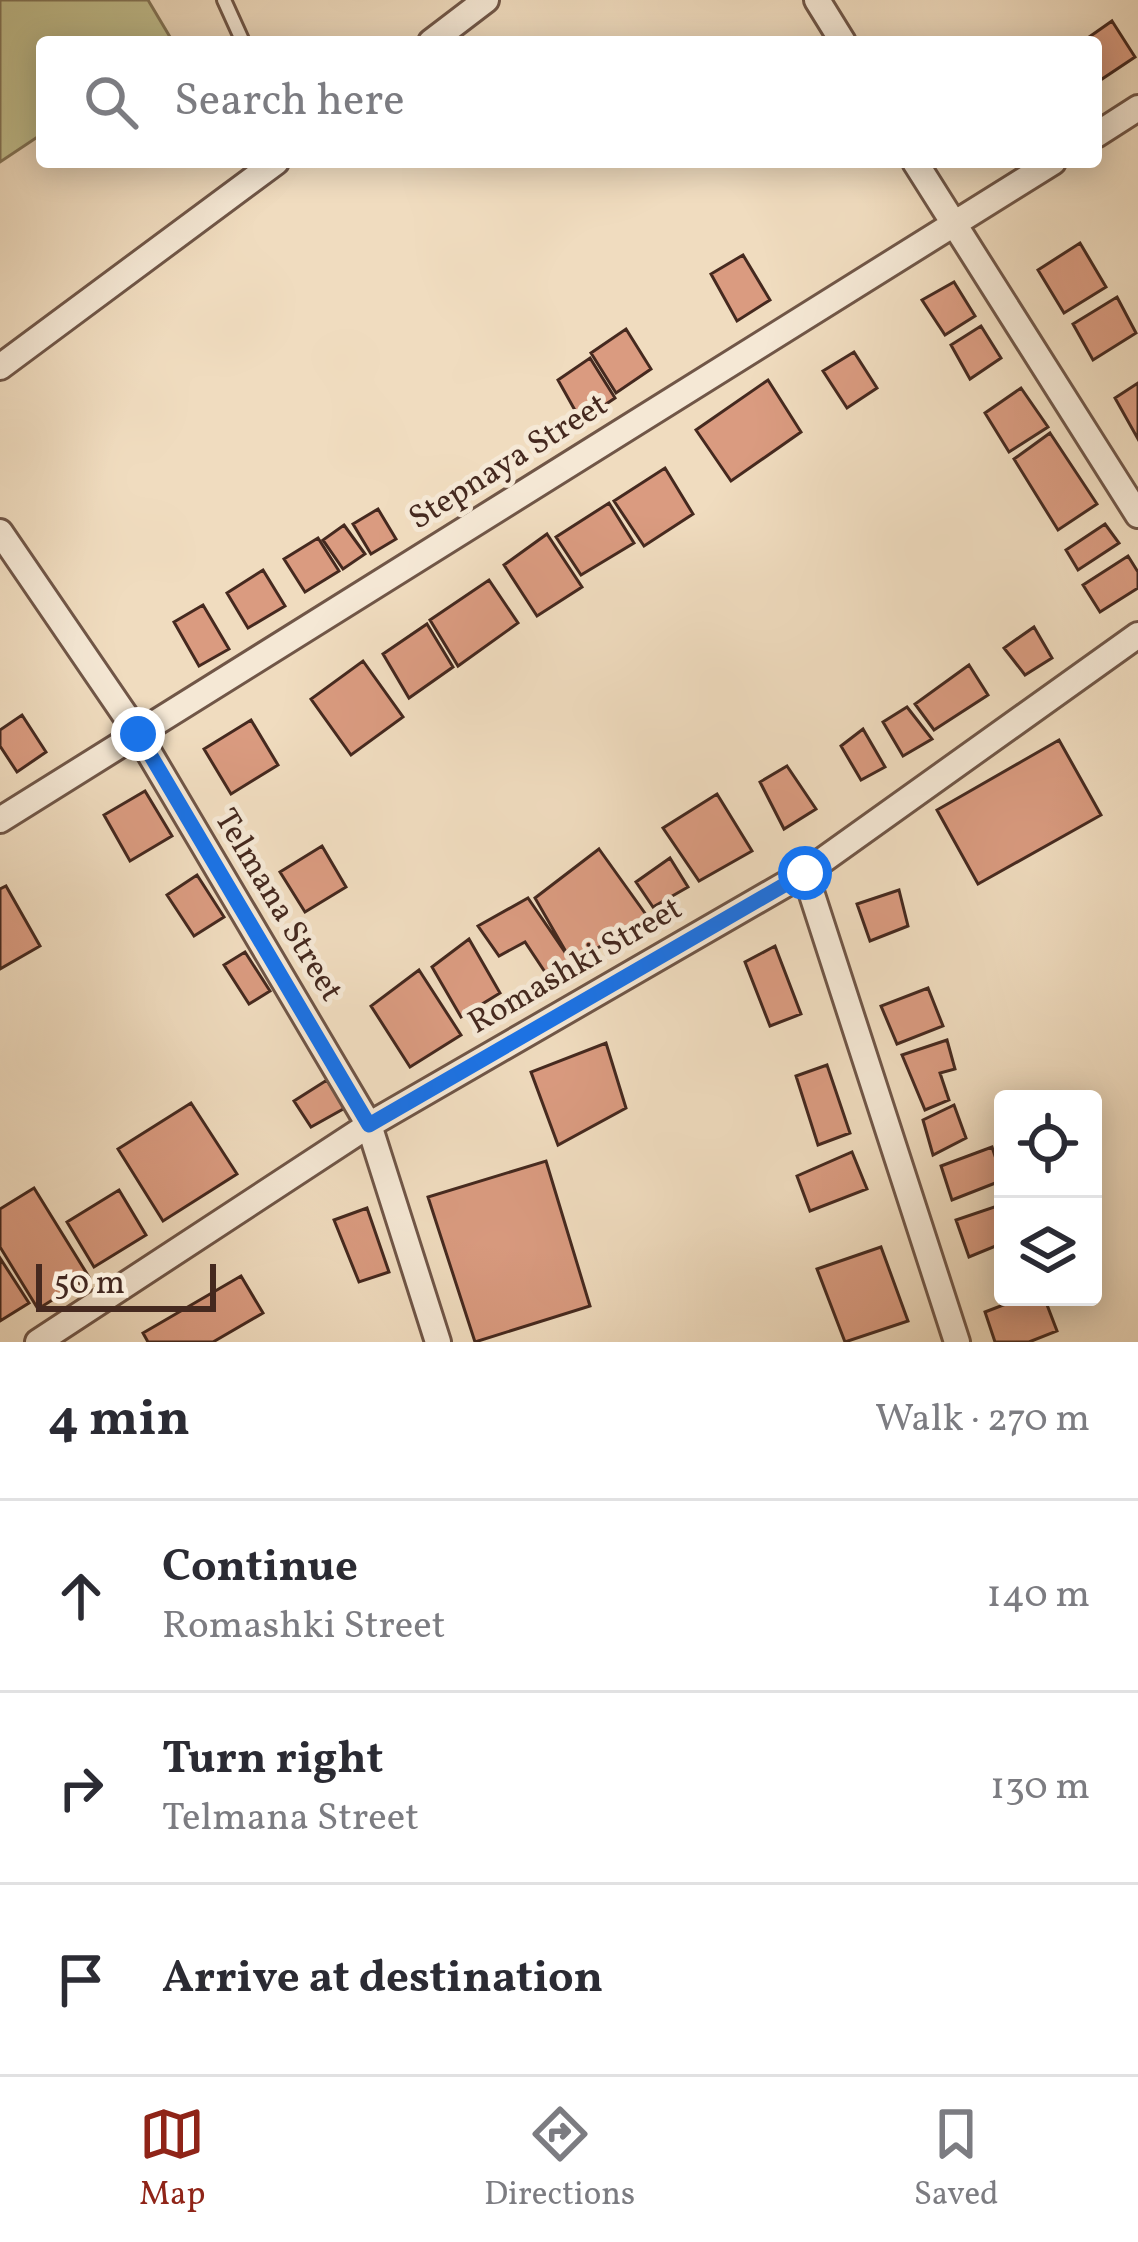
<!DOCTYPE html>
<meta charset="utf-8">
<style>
:root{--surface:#fff;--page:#f2f2f3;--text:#2b2b33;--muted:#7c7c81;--line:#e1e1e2;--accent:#8f2418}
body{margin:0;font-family:Vollkorn,serif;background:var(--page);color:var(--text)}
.controls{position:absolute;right:36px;bottom:36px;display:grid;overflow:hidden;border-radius:12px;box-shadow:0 6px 30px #0003}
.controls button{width:108px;height:108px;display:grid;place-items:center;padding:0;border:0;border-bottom:3px solid var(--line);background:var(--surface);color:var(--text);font:60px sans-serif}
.scale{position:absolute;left:36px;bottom:30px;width:180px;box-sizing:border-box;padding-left:12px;border:6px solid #45291f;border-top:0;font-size:33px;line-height:42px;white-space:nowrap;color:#45291f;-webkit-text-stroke:9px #f5e8d5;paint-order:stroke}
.stop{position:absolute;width:36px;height:36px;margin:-27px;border:9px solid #1a73e8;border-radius:50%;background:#fff}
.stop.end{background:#1a73e8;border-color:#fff;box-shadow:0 3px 12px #0008}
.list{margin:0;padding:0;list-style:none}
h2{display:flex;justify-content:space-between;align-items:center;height:156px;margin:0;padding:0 48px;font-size:51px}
h2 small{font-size:39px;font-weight:400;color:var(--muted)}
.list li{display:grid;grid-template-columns:78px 1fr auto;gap:36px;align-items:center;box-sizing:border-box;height:192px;padding:0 48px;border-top:3px solid var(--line)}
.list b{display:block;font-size:45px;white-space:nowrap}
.list p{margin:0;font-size:39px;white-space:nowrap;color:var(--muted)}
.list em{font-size:39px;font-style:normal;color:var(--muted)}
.icon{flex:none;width:66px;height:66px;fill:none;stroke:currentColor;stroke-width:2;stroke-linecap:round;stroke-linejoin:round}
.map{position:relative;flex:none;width:1138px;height:1342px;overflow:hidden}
.search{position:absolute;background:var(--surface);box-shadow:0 6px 30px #0003;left:36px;right:36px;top:36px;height:132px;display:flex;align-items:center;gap:30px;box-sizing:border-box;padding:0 42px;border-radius:12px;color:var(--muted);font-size:45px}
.sheet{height:732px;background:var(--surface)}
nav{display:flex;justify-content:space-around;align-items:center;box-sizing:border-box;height:168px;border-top:3px solid var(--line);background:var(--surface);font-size:33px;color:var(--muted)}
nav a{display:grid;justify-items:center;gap:6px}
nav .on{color:var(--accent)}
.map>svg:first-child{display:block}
.green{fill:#c1be8d;stroke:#837456;stroke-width:3}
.building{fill:#da9b80;stroke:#45291f;stroke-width:3}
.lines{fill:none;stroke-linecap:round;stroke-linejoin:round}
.lane-casing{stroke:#705647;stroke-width:18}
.street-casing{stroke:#705647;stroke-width:30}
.lane{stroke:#f5e8d5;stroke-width:12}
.street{stroke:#f5e8d5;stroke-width:24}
.route{stroke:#1a73e8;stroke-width:15}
.labels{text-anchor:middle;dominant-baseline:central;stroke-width:10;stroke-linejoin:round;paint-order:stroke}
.street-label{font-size:33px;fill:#45291f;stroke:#f5e8d5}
</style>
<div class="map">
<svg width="1138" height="1342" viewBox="0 0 1138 1342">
<rect width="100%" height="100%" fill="#f0dcbf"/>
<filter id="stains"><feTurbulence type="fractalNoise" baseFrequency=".00167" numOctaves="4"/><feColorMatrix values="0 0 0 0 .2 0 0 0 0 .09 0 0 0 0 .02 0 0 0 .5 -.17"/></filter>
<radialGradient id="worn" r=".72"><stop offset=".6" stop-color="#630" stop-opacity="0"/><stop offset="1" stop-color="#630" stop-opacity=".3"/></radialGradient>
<path class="green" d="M0,0H148L173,42H42V134L0,162Z"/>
<path class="building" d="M1112,21L1135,57L1099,81L1096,42H1082Z
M1080,243L1106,287L1064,313L1038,270Z
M743,255L770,300L737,321L711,274Z
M954,282L975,316L945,335L922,300Z
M1117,297L1136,333L1093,360L1073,324Z
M981,326L1001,358L970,379L951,345Z
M626,329L651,369L616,393L591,353Z
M854,352L877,388L847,408L823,371Z
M590,358L615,398L581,421L558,380Z
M768,380L801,432L731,481L696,430Z
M1138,383V439L1115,398Z
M1021,388L1048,427L1009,452L985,413Z
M1050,433L1097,504L1058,530L1014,459Z
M665,468L693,514L644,546L614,501Z
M609,503L634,543L581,575L556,537Z
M378,509L396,539L371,554L353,524Z
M1105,524L1119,543L1078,570L1066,550Z
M344,525L365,554L343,569L323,540Z
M547,534L582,587L537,616L504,565Z
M318,538L339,571L305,592L284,559Z
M1128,556L1138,572V588L1100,612L1083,585Z
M263,570L285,606L248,628L227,593Z
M489,580L518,623L458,666L430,620Z
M203,605L229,649L199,666L174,622Z
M427,624L453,667L409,698L383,654Z
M1034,627L1052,658L1025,675L1004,648Z
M363,661L403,717L351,755L311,699Z
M969,665L988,695L934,730L915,704Z
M907,707L932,739L903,756L883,722Z
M22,715L46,752L17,772L0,746V730Z
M251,720L278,765L231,794L204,749Z
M863,729L885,767L861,780L841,746Z
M1059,740L1101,815L978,884L937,810Z
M787,766L816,809L784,829L760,782Z
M145,791L172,836L130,861L104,815Z
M717,794L752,851L699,881L663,828Z
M322,846L346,887L305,912L280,872Z
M599,849L647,916L573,964L535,898Z
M670,858L688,887L653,907L636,882Z
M197,875L224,917L194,936L167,895Z
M6,886L40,946L0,969V889Z
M899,890L908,926L870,941L857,904Z
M528,898L573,964L551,981L525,942L499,956L478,926Z
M469,939L500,993L461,1017L432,967Z
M775,946L801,1014L770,1026L745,962Z
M245,952L270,991L249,1004L224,965Z
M419,970L461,1035L410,1067L371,1006Z
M928,988L943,1026L897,1044L881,1006Z
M947,1040L955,1069L940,1073L949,1100L925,1110L902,1055Z
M606,1043L626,1108L558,1145L531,1072Z
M827,1065L850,1133L818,1145L796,1076Z
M327,1080L345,1108L311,1127L294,1101Z
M191,1103L237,1174L163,1221L118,1149Z
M954,1105L966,1138L933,1155L923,1120Z
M992,1147L1003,1180L952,1200L941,1166Z
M852,1152L867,1189L810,1211L797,1176Z
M546,1161L590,1306L475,1342L428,1197Z
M34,1188L89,1277L38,1309L0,1247V1209Z
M119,1190L146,1235L94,1267L67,1222Z
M1003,1204V1243L969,1257L956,1220Z
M367,1208L389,1272L359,1282L334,1220Z
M881,1247L908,1321L845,1342L817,1269Z
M0,1258L29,1303L0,1321Z
M241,1276L263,1313L213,1342H148L143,1333Z
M1024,1297H1044L1057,1331L1029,1342H995L985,1312Z"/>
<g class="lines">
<defs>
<path id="lane" d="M224,0L243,42"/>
<path id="street" d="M817,0L843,42
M431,42L486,0
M1096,135L1138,108
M915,162L1138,515
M0,367L276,162
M0,532L138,734L369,1125L438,1342
M0,820L1053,162
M805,873L957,1342
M38,1342L369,1125L805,873L1138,635"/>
</defs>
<use href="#lane" class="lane-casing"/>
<use href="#street" class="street-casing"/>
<use href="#lane" class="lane"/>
<use href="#street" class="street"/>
</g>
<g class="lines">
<path class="route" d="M138,734L369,1125L805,873"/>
</g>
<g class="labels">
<g class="street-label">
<text transform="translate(509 463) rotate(-32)">Stepnaya Street</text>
<text transform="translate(277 906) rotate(59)">Telmana Street</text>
<text transform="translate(576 967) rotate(-30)">Romashki Street</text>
</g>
</g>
<rect width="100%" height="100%" filter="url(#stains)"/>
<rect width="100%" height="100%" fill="url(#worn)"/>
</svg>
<div class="controls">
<button><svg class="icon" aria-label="locate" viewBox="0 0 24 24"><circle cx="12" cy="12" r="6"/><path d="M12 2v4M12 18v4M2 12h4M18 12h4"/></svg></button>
<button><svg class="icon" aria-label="layers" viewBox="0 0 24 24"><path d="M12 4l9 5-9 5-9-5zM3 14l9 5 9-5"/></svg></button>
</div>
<div class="scale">50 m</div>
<div class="stop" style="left:805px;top:873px"></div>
<div class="stop end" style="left:138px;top:734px"></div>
<div class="search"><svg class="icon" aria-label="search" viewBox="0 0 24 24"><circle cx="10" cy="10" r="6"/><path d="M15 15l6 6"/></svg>Search here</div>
</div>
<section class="sheet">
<h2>4 min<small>Walk · 270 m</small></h2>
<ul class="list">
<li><svg class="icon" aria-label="ahead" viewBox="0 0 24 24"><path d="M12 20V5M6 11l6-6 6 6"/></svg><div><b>Continue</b><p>Romashki Street</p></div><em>140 m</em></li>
<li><svg class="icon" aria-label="right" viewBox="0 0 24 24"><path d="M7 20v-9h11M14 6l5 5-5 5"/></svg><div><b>Turn right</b><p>Telmana Street</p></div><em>130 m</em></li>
<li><svg class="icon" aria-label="arrive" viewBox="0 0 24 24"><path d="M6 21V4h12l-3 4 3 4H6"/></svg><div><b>Arrive at destination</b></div></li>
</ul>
</section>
<nav>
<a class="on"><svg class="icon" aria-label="map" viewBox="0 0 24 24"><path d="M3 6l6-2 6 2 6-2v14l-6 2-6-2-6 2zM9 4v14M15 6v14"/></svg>Map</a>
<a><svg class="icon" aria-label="directions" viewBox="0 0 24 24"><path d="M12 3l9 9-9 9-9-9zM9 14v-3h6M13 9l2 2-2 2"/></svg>Directions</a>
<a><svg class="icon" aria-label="saved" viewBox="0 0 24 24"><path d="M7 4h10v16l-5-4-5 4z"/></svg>Saved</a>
</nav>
